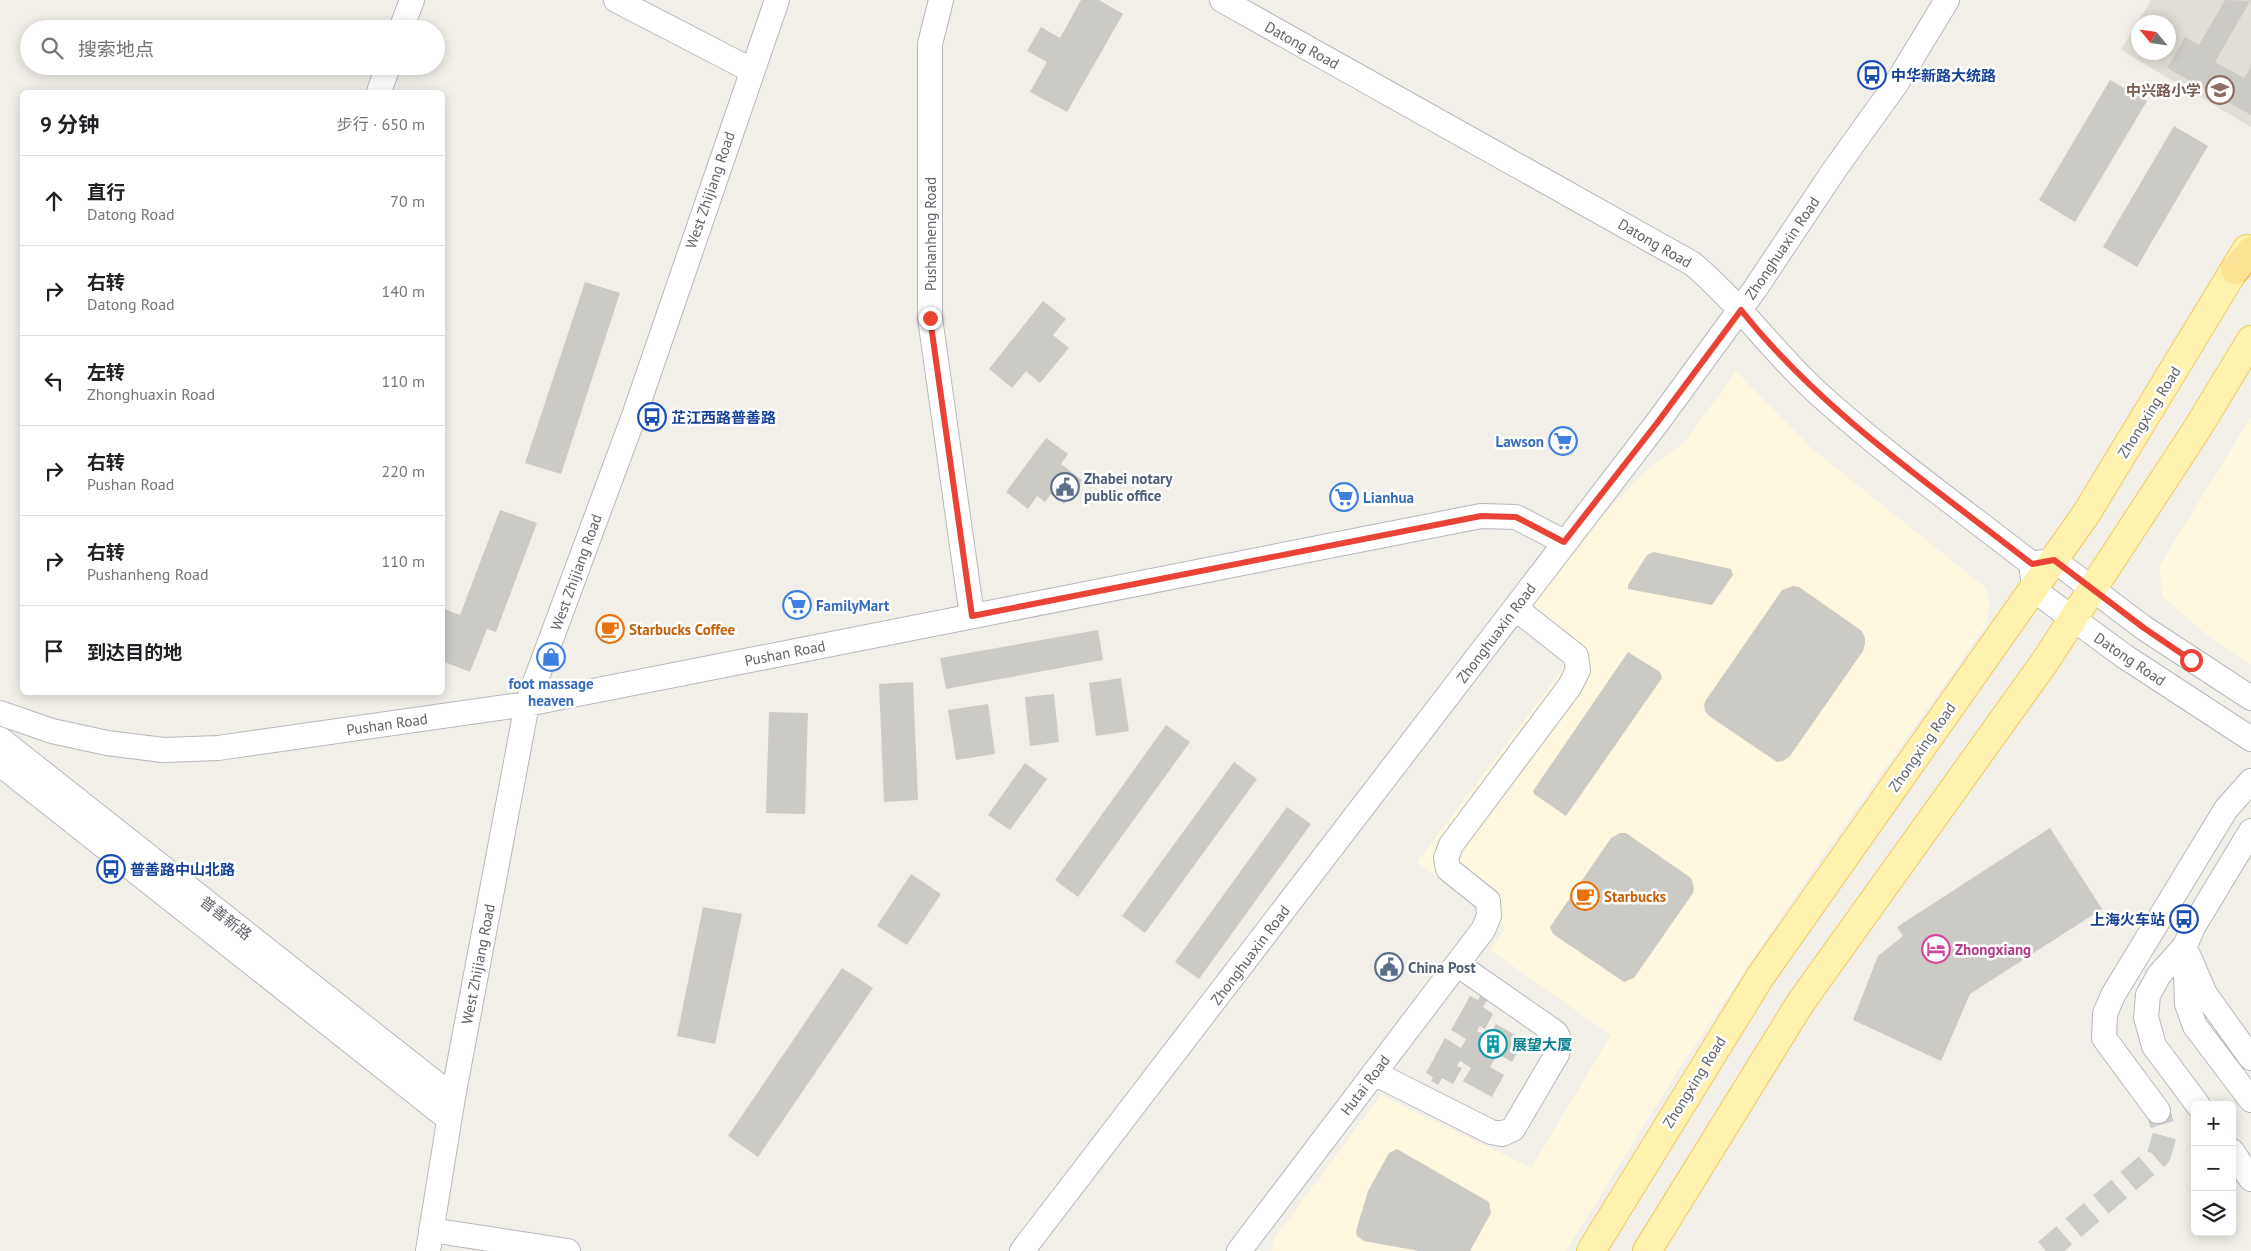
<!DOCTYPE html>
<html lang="zh">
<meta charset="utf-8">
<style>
:root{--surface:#fff;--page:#f6f6f6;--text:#202124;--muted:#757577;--line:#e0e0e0}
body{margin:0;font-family:"PT Sans","Noto Sans SC",sans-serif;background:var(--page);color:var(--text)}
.controls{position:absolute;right:15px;bottom:15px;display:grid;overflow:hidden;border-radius:8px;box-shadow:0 2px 12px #0003}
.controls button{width:45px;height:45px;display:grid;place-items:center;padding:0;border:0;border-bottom:1px solid var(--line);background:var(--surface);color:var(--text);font:25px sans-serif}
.compass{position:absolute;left:2131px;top:15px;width:45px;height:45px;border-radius:50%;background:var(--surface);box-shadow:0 2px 12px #0003;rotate:299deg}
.stop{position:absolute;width:15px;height:15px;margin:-11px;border:4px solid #ea4335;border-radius:50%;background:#fff}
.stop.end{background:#ea4335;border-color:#fff;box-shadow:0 1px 5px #0008}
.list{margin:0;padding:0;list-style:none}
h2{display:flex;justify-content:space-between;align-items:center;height:65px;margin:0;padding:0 20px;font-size:21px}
h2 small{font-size:16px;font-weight:400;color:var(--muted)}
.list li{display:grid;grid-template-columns:32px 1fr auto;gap:15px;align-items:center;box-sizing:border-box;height:90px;padding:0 20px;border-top:1px solid var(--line)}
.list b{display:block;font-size:19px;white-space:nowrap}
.list p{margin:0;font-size:16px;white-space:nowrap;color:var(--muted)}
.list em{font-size:16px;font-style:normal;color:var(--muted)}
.icon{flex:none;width:28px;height:28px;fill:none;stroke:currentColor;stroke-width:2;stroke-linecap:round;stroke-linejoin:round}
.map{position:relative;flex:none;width:2251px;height:1251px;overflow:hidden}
.search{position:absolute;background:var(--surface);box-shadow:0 2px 12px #0003;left:20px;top:20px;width:425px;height:55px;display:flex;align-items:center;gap:12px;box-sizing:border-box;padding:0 18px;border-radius:28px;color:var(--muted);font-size:19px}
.panel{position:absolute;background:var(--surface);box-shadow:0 2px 12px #0003;left:20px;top:90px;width:425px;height:605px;border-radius:8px}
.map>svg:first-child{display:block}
.commercial{fill:#fef7e0}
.education{fill:#e1ded6;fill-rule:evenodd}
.building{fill:#cccac5}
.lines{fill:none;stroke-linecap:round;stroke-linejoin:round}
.minor-tunnel{stroke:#ccccc8;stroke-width:24;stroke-dasharray:24 12;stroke-linecap:butt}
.minor-casing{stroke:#b5b8bc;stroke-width:26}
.major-casing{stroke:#f2c960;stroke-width:30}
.highway-casing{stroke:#f9ab00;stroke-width:30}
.minor{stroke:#fff;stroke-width:24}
.major{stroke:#fff2af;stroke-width:28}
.highway{stroke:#fde293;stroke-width:28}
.route{stroke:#ea4335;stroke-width:6}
.labels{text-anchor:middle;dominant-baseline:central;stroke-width:5;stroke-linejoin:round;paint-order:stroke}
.street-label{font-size:15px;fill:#5f6368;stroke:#fff}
.transit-label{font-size:15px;font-weight:bold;fill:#164399;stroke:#fff;text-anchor:start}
.education-label{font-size:15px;font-weight:bold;fill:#785e54;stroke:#fff;text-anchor:end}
.shop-label{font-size:15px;font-weight:bold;fill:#366cbe;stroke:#fff;text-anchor:start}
.service-label{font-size:15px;font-weight:bold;fill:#4e5e75;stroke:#fff;text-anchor:start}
.food-label{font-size:15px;font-weight:bold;fill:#c56008;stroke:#fff;text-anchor:start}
.hotel-label{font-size:15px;font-weight:bold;fill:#b23c85;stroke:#fff;text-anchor:start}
.culture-label{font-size:15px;font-weight:bold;fill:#0d838f;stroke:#fff;text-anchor:start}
</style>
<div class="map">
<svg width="2251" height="1251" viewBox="0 0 2251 1251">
<rect width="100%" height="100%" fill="#f1efe8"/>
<path class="commercial" d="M1736,371L1811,448L1987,589L1989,608L1987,624L1802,886L1677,1072L1566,1251H1272L1274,1239L1381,1095L1531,1168L1611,1035L1490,950L1506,928L1417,862L1566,665L1517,626L1601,518L1646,471L1685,442Z
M2251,417V664L2201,630L2162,596L2160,565Z"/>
<path class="education" d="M2151,0H2251V127L2121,50ZM2138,22H2168V52H2138Z"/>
<path class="building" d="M1081,0H1099L1123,14L1067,112L1030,92L1047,62L1027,51L1041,27L1060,38Z
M2225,0L2250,1L2215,62L2244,78L2251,67V115L2167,68L2185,37L2199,45Z
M2110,80L2147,101L2075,222L2039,200Z
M2174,126L2208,146L2137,267L2103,247Z
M585,282L620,293L561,474L525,463Z
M1043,301L1066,319L1053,335L1069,348L1040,383L1026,371L1012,388L989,369Z
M1046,438L1068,454L1061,464L1082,480L1064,504L1051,494L1045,502L1037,496L1028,509L1006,492Z
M500,510L537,523L496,632L487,629L470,672L442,661V608L460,615Z
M1654,552L1731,569L1733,575L1712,605L1628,589V585L1647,555Z
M1793,586L1799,587L1862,631L1865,638V644L1863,651L1790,756L1783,761L1777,762L1709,716L1705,711L1704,705L1706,700L1782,590Z
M1098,630L1103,660L946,689L940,658Z
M1628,652L1660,672L1662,678L1566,816L1534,794L1533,791Z
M1121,678L1129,731L1096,736L1089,683Z
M913,682L918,800L884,802L879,684Z
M1054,694L1059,742L1030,746L1025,697Z
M988,704L995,754L956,760L948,710Z
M769,712L808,713L805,814L766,813Z
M1166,725L1190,742L1078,897L1055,880Z
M1234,762L1257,779L1145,933L1122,916Z
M1025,763L1047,779L1010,830L988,815Z
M1287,807L1311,824L1199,979L1175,962Z
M2050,828L2102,909L1970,994L1941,1061L1853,1020L1878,956L1903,936L1897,927Z
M1620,833H1626L1691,878L1694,888L1693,893L1634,978L1624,982L1553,934L1550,927L1611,838Z
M911,874L941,894L907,945L877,926Z
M703,907L742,914L715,1044L677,1036Z
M842,968L873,988L758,1157L728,1136Z
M1470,996L1478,1000L1480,996L1487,1000L1483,1007L1493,1014L1485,1029L1480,1026L1477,1031L1489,1037L1496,1024L1524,1040L1512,1062L1498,1054L1490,1067L1504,1075L1492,1097L1463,1081L1471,1068L1460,1061L1457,1066L1462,1068L1453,1084L1442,1078L1438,1085L1431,1081L1433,1077L1426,1073L1445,1038L1461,1048L1466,1039L1451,1030Z
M1397,1149L1489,1202L1491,1213L1470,1251H1419L1364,1241L1357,1236L1356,1231L1368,1191L1389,1153Z"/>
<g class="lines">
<path class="minor-tunnel" d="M2046,1251L2159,1155L2165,1134L2158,1111"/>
<defs>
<path id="minor" d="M616,0L751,70
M941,0L930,44V318L972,616
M1222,0L1693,264C1742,306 1779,360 1829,403C1893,460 1964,511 2032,564L2054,560L2144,628L2251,698
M401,29L412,0
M379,92L388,66
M2032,570L2034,590L2124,656L2251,739
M0,713L52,731L107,743L163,750L218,748L527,704L1481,516L1516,517L1564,542
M0,739L453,1097
M0,764L449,1119
M2185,946L2187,1004L2195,1026L2251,1100
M2189,957L2205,994L2251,1058
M1374,1073L1491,1132L1502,1134L1513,1129L1557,1054L1560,1042L1556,1033L1457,964
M2198,1105L2154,1046L2146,1017L2148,995L2159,975L2185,946L2193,927L2251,831
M2158,1111L2104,1038L2105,1014L2113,995L2226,809L2251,781
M2232,1151L2251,1179
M431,1230L568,1251
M428,1251L453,1097L527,704L635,413L777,0
M1022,1251L1657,423L1755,289L1835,169L1896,84L1947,0
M1239,1251L1483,930L1489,916L1488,901L1448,869L1446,858L1451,845L1570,686L1578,670L1576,656L1515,608"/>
<path id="major" d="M1591,1251L1760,977L2086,514L2247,249
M1647,1251L1801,1002L2044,663L2197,429L2251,340"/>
<path id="highway" d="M2235,270L2251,251"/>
</defs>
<use href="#minor" class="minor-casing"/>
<use href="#major" class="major-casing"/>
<use href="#highway" class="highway-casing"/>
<use href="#minor" class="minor"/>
<use href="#major" class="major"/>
<use href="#highway" class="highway"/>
</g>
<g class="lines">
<path class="route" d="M930,318L972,616L1481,516L1516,517L1564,542L1657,423L1741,310C1821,411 1931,485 2032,564L2054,560L2144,628L2191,660"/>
</g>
<defs>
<symbol id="bus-ring" viewBox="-11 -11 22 22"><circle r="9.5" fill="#fff" stroke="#1a4fb4" stroke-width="1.5"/><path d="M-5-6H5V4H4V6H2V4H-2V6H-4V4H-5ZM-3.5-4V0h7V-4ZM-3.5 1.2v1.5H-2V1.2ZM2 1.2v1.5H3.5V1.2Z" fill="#1a4fb4"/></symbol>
<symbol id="school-ring" viewBox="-11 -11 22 22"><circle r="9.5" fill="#fff" stroke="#8d6e63" stroke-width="1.5"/><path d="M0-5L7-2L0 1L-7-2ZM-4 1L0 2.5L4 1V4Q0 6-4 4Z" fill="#8d6e63"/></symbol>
<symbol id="supermarket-ring" viewBox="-11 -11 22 22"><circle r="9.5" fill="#fff" stroke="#3f7fe0" stroke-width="1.5"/><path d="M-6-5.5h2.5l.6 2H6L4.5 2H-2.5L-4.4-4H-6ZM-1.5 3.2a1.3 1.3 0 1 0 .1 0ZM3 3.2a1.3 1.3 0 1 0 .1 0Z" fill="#3f7fe0"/></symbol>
<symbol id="civic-ring" viewBox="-11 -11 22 22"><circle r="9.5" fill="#fff" stroke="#5c6f8a" stroke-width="1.5"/><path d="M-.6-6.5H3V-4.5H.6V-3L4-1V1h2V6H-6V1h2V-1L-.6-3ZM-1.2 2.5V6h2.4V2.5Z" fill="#5c6f8a"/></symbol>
<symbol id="cafe-ring" viewBox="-11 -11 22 22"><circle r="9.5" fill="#fff" stroke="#e8710a" stroke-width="1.5"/><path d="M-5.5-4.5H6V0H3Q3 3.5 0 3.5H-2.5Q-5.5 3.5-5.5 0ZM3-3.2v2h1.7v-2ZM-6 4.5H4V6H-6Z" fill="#e8710a"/></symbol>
<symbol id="shop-ring" viewBox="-11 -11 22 22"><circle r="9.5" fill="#fff" stroke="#3f7fe0" stroke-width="1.5"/><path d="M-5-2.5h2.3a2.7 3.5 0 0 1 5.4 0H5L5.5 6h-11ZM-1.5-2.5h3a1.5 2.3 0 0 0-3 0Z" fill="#3f7fe0"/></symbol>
<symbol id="hotel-ring" viewBox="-11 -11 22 22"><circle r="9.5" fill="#fff" stroke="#d1479c" stroke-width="1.5"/><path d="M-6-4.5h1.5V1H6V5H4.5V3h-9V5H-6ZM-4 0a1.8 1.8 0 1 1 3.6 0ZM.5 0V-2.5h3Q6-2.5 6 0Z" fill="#d1479c"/></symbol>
<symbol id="building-ring" viewBox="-11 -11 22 22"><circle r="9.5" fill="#fff" stroke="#0f9aa8" stroke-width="1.5"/><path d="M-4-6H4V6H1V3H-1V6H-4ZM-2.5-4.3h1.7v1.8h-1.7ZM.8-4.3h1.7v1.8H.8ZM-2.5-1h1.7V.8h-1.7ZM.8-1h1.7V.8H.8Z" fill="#0f9aa8"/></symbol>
</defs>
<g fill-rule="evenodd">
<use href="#bus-ring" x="1856" y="59" width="32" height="32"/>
<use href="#school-ring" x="2204" y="74" width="32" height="32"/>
<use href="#bus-ring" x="636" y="401" width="32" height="32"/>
<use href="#supermarket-ring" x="1547" y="425" width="32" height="32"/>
<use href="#civic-ring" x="1049" y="471" width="32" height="32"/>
<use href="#supermarket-ring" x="1328" y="481" width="32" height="32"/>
<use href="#supermarket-ring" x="781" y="589" width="32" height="32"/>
<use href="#cafe-ring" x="594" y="613" width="32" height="32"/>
<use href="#shop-ring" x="535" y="641" width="32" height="32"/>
<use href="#bus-ring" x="95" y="853" width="32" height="32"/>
<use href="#cafe-ring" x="1569" y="880" width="32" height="32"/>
<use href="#bus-ring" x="2168" y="903" width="32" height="32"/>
<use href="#hotel-ring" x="1920" y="933" width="32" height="32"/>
<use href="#civic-ring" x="1373" y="951" width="32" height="32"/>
<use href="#building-ring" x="1477" y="1028" width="32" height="32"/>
</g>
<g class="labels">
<g class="street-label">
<text transform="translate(1302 45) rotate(29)">Datong Road</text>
<text transform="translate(710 190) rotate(-71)">West Zhijiang Road</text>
<text transform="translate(930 234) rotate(-90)">Pushanheng Road</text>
<text transform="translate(1655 243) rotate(30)">Datong Road</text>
<text transform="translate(1782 248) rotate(-56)">Zhonghuaxin Road</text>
<text transform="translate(2149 412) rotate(-58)">Zhongxing Road</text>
<text transform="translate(576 572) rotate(-70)">West Zhijiang Road</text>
<text transform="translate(1496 633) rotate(-53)">Zhonghuaxin Road</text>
<text transform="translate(785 653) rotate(-11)">Pushan Road</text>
<text transform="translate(2130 659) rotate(34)">Datong Road</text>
<text transform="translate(387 724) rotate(-8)">Pushan Road</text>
<text transform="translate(1922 747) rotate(-55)">Zhongxing Road</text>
<text transform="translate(226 918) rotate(38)">普善新路</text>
<text transform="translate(1250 955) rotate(-53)">Zhonghuaxin Road</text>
<text transform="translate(478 964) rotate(-79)">West Zhijiang Road</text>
<text transform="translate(1694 1082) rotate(-58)">Zhongxing Road</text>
<text transform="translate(1365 1085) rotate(-53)">Hutai Road</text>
</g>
<g class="transit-label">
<text x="1891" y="75">中华新路大统路</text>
<text x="671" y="417">芷江西路普善路</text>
<text x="130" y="869">普善路中山北路</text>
<text x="2165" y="919" text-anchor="end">上海火车站</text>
</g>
<g class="education-label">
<text x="2201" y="90">中兴路小学</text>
</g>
<g class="shop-label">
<text x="1544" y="441" text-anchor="end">Lawson</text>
<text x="1363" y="497">Lianhua</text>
<text x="816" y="605">FamilyMart</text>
<text x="551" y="683" text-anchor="middle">foot massage<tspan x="551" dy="17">heaven</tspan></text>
</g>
<g class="service-label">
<text x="1084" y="478">Zhabei notary<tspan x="1084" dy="17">public office</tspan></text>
<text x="1408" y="967">China Post</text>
</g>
<g class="food-label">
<text x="629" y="629">Starbucks Coffee</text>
<text x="1604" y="896">Starbucks</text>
</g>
<g class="hotel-label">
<text x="1955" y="949">Zhongxiang</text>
</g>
<g class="culture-label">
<text x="1512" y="1044">展望大厦</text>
</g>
</g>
</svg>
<div class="controls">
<button>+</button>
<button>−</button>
<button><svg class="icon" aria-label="layers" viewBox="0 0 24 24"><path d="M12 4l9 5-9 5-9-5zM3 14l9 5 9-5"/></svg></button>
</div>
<svg class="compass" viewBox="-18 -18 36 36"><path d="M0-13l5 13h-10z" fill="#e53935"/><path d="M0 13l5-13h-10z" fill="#757577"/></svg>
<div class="stop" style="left:2191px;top:660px"></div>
<div class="stop end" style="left:930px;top:318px"></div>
<div class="search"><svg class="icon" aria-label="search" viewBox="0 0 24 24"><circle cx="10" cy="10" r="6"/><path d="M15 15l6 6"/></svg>搜索地点</div>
<section class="panel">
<h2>9 分钟<small>步行 · 650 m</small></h2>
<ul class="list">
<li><svg class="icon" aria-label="ahead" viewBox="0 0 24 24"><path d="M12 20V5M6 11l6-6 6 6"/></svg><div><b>直行</b><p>Datong Road</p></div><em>70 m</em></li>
<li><svg class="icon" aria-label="right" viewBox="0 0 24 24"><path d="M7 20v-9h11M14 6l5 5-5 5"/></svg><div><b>右转</b><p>Datong Road</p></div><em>140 m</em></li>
<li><svg class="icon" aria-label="left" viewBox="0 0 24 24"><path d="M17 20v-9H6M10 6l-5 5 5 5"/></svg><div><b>左转</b><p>Zhonghuaxin Road</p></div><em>110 m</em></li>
<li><svg class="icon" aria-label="right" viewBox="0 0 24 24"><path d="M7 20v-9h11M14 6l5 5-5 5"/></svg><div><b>右转</b><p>Pushan Road</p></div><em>220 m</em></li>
<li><svg class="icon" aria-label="right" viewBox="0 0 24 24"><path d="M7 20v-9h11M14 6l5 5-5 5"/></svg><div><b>右转</b><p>Pushanheng Road</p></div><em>110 m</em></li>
<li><svg class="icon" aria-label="arrive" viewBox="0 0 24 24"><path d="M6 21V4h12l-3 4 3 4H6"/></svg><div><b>到达目的地</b></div></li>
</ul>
</section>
</div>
